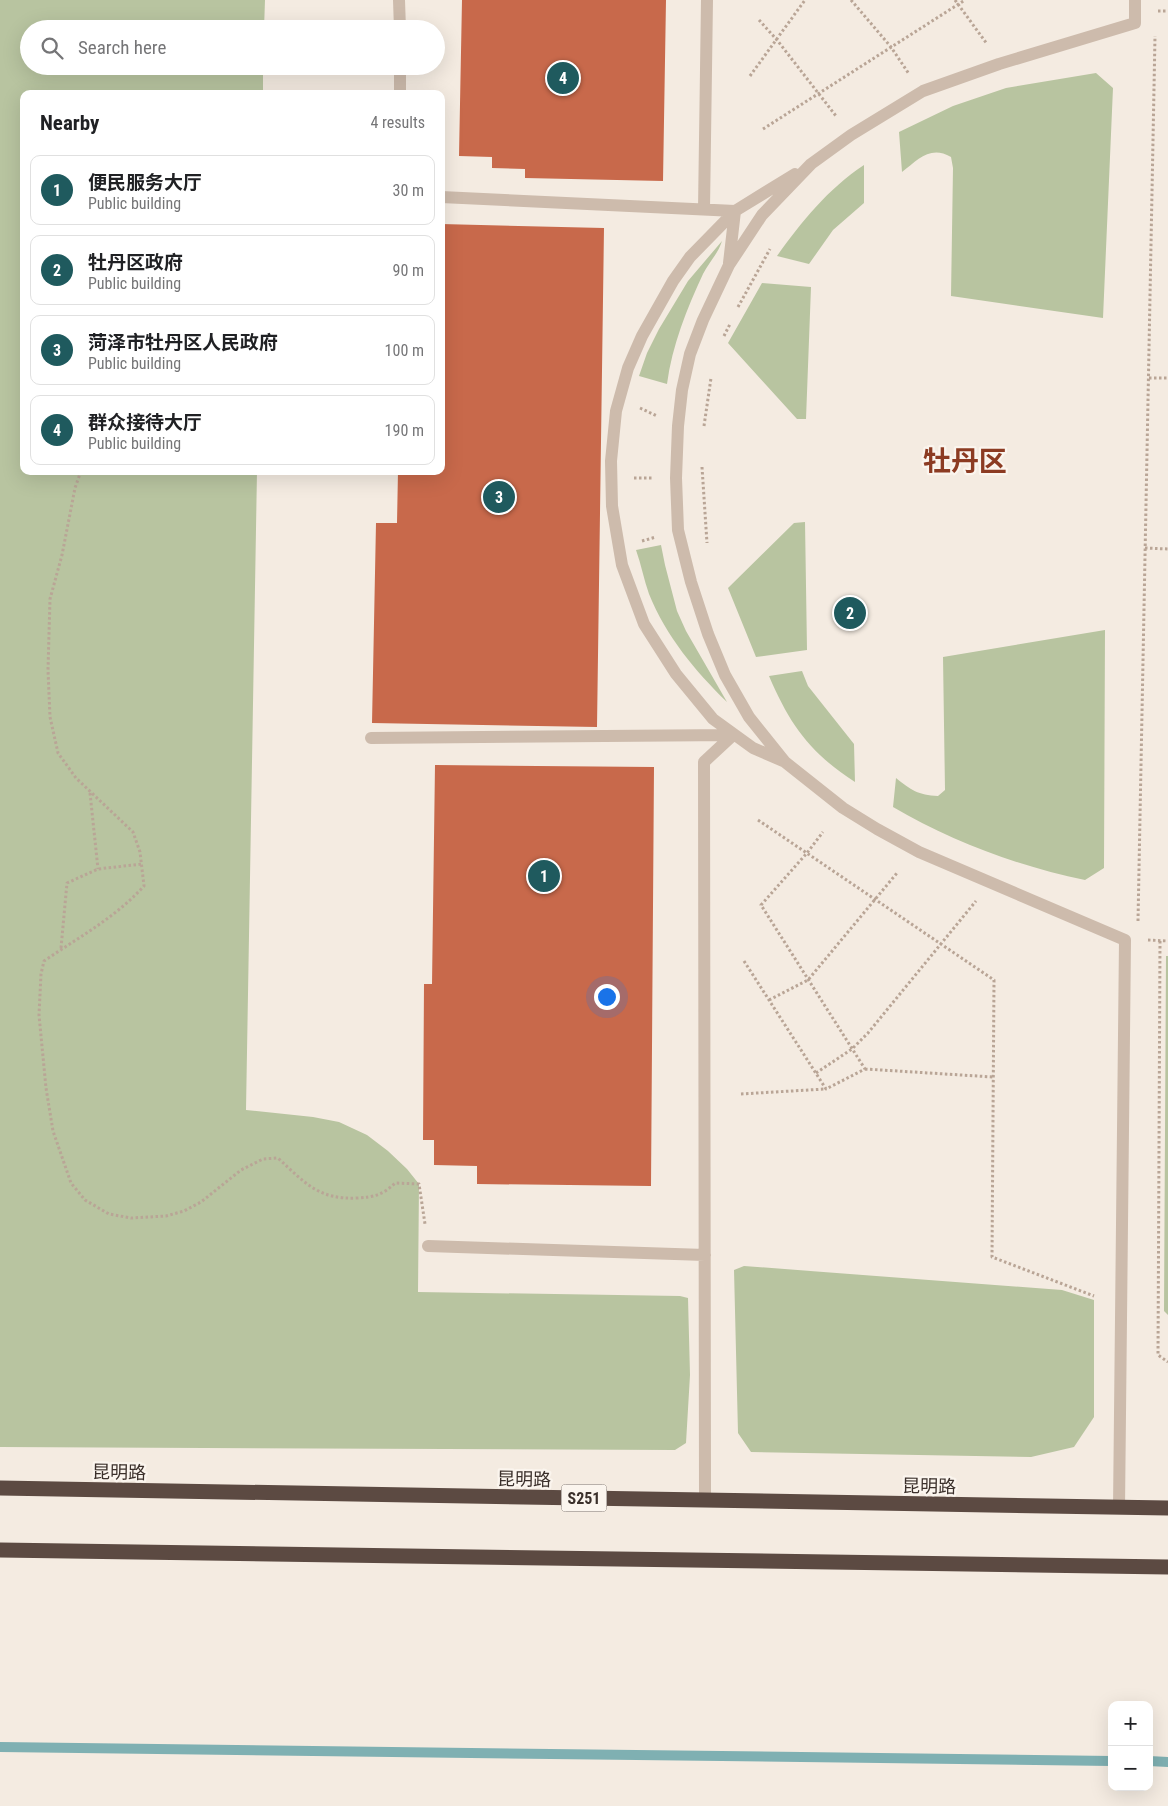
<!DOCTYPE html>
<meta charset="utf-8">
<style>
:root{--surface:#fff;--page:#f6f6f6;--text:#202124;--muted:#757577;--line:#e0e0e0;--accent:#1f5a5e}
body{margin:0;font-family:"Roboto Condensed","Noto Sans SC",sans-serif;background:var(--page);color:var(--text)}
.controls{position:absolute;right:15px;bottom:15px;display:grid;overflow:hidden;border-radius:10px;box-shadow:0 5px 20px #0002}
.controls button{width:45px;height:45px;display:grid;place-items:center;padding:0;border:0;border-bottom:1px solid var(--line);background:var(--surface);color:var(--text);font:25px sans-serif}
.you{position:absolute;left:606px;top:996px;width:18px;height:18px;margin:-12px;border:4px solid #fff;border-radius:50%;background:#1a73e8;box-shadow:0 0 0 8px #1a73e833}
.badge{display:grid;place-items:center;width:32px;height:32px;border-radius:50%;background:var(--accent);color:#fff;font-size:16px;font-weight:700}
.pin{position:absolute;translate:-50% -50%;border:2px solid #fff;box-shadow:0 1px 5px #0006}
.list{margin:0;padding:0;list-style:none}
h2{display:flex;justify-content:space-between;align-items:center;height:65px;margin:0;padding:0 20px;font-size:21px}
h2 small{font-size:16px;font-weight:400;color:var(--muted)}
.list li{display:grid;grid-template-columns:32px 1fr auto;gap:15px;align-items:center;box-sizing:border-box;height:70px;margin:0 10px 10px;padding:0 10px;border:1px solid var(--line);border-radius:10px}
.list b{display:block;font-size:19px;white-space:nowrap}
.list p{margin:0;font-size:16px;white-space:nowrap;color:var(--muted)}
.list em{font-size:16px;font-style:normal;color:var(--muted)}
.icon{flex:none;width:28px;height:28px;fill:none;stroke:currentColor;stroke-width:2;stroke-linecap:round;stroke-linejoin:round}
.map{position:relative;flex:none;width:1168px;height:1806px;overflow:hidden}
.search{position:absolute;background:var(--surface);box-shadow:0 5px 20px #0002;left:20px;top:20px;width:425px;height:55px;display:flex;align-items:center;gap:12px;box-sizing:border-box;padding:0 18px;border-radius:28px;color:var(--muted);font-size:19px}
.panel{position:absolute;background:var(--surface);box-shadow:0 5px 20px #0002;left:20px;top:90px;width:425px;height:385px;border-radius:10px}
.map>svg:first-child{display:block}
.green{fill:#b8c4a0}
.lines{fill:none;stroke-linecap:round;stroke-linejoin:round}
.stream{stroke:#7fb0b2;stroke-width:10}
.building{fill:#c8694b}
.path{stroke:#b9a596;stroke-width:3;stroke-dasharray:2.5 2.5;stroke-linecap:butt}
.minor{stroke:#cdbbac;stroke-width:12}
.highway{stroke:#5c4a42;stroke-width:15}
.labels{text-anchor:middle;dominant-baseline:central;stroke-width:4.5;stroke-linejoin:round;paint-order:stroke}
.shield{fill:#fbf5ee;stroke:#756b66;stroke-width:1}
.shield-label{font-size:16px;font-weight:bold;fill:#3b302b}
.street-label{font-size:18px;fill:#3b302b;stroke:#fbf5ee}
.town-label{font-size:28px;font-weight:bold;fill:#8c3b22;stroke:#fbf5ee}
</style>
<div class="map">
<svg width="1168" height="1806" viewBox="0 0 1168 1806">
<rect width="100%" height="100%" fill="#f4ebe1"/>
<path class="green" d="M0,0H265L264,29H29V66H263V94H24V471H257L246,1110L313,1117L339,1122L367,1135L388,1151L407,1169L419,1184L418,1292L680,1296L688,1298L690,1375L686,1443L675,1450L0,1447Z
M1096,73L1113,88L1103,318L951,296L953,168L951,157C930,145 918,160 902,172L899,132L953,106L1006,88Z
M864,165V203L833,230L809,264L777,256C802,221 828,189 864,165Z
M722,241C718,254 709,262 703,274C687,308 672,346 667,384L639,376L647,353L659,329L688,281Z
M762,283L811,287L806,419H797L728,343Z
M805,522L807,650L756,657L728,588L794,523Z
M661,545L665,565L677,611L686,631L727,702C695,671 666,636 649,594C644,580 641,564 636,550Z
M1105,630L1104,868L1085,880C1020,867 951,841 893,807L896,778C911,790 918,795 938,796L945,790L943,657Z
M802,671L808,686L854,744L855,782C810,753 790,725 769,676Z
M1166,956H1168V1315L1164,1311Z
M744,1266L1062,1290L1094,1300V1417L1074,1447L1031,1457L751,1452L738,1433L734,1270Z"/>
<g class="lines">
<path class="stream" d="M0,1747L1112,1761
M1149,1761L1168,1762"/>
</g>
<path class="building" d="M462,0H666L663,181L525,178V169L492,168V157L459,156Z
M441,224L604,228L597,727L372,723L376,523H397L398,471H441Z
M435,765L654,767L651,1186L477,1184V1166L434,1165V1140H423L424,984H432Z"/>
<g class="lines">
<path class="path" d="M851,0L891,47L909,74
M955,0L987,44
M1158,11H1168
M759,20L777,40L836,116
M750,76L805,0
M763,129L965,0
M738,307L770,249
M724,336L730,324
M1149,378H1168
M640,408L657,416
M704,426L711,378
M702,467L707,543
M81,471L75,488L62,555L50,599L48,670L50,717L58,753L76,778L133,832L140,852L144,886C115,918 79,937 44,961L41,974L39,1015L46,1088L53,1131L71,1183L85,1200L109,1214L131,1218L166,1216L184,1211L201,1202L241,1170L263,1159L278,1158C305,1183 319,1200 357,1198C374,1197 383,1195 395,1183L419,1184L425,1224
M634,478H653
M642,541L656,537
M1145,548L1168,549
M90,793L98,869
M758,820L994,980L992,1257L1094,1296
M1138,921L1155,36
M1148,940L1168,941
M1160,941L1158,1355L1168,1362
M61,948L67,883L98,869L142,864
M744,961L826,1089L865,1069L761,905L807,853L823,832
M769,1000L808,980L897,873
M865,1069L993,1077
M816,1073L852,1049L868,1033L976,901
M741,1094L825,1089"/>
<path class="minor" d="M399,0L400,29
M400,66V94
M441,197L735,211L729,263
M704,209L707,0
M371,738L733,735L704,762L705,1500
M783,761L753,748L713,719L676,674L644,624L622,565L612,506L611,461L616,411L628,368L642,336L673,281L690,257L735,211L795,174
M428,1246L705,1255
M1119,1508L1125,940L919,852L877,829L843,808L785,762L749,717L725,675L708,634L691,582L678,530L676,478L678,426L682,390L690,354L703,320L729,265L762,215L811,164L851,135L923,91L999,64L1135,23V0"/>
<path class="highway" d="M0,1488L1168,1508
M0,1550L1168,1567"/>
</g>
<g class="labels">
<rect class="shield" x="561.5" y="1484.5" width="45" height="27" rx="4"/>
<g class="shield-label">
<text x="584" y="1498">S251</text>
</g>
<g class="street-label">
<text transform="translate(119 1472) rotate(1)">昆明路</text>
<text transform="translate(524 1479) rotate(1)">昆明路</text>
<text transform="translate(929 1486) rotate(1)">昆明路</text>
</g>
<g class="town-label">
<text x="965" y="461">牡丹区</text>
</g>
</g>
</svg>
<div class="controls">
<button>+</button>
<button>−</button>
</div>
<div class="you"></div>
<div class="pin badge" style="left:544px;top:876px">1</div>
<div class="pin badge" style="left:850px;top:613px">2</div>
<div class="pin badge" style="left:499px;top:497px">3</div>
<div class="pin badge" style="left:563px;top:78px">4</div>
<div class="search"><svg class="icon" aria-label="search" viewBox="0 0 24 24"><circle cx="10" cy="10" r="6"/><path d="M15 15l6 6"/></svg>Search here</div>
<section class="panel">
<h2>Nearby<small>4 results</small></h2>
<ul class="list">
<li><span class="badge">1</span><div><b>便民服务大厅</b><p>Public building</p></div><em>30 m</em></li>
<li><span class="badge">2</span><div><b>牡丹区政府</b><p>Public building</p></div><em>90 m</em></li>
<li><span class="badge">3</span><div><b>菏泽市牡丹区人民政府</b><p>Public building</p></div><em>100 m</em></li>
<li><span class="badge">4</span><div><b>群众接待大厅</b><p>Public building</p></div><em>190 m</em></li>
</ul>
</section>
</div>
